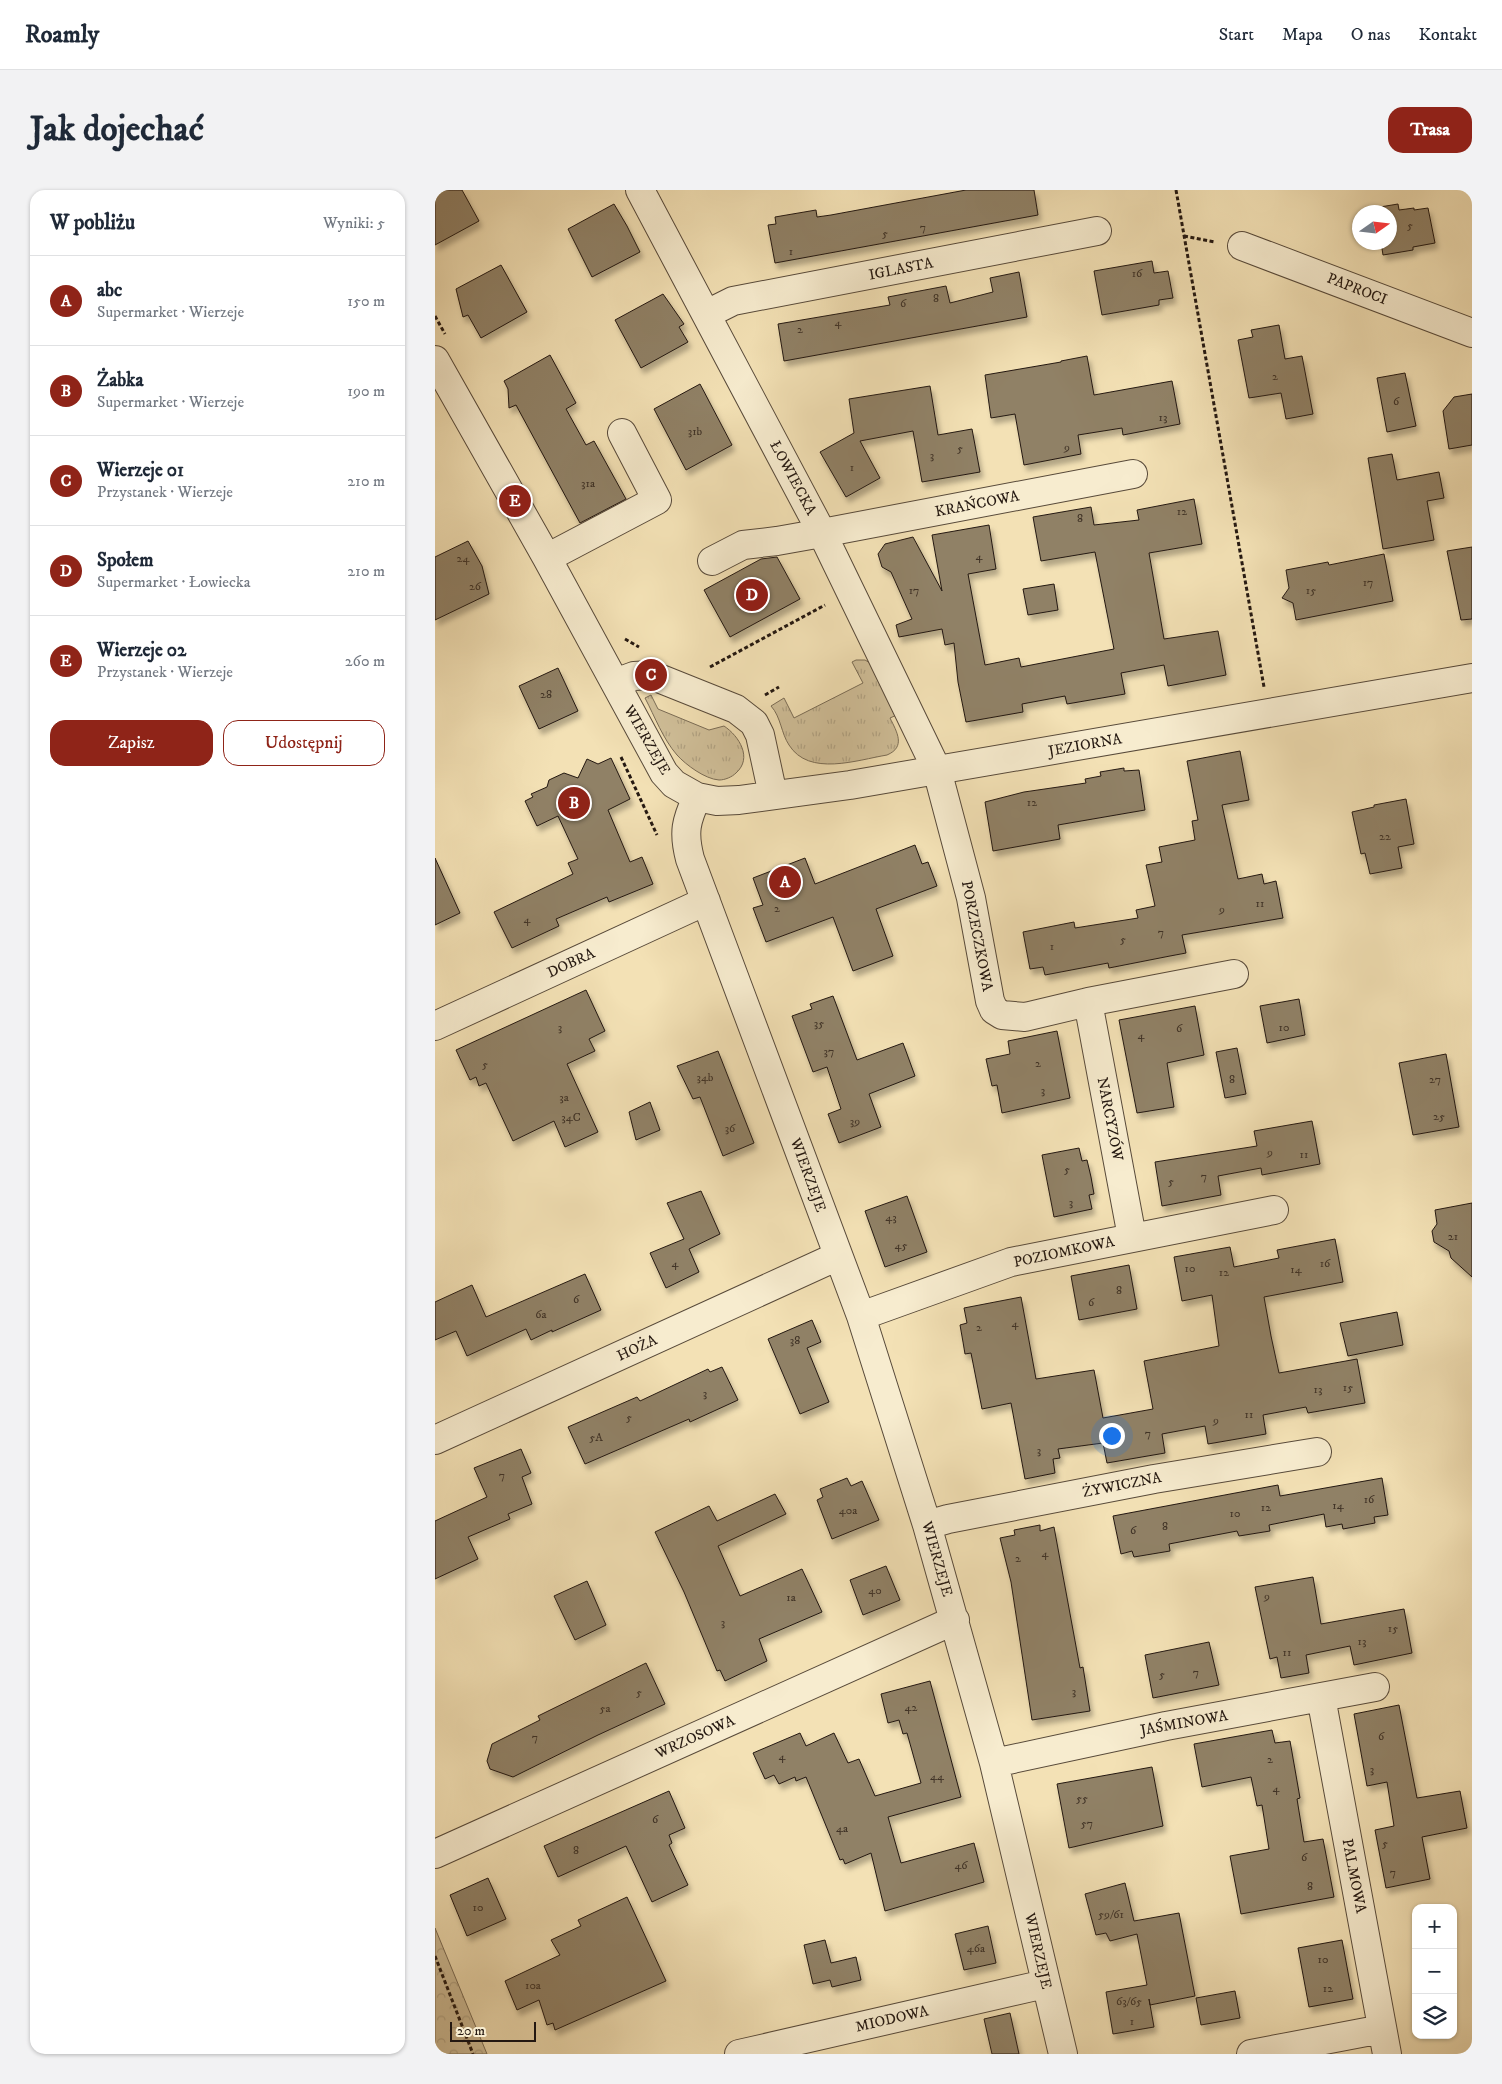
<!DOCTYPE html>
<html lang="pl">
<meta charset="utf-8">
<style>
:root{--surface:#fff;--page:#f2f2f3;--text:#1f2937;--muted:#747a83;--line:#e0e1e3;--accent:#8f2418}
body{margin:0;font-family:"IM FELL DW Pica",serif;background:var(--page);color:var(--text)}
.controls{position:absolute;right:15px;bottom:15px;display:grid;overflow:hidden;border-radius:10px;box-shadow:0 1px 4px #0004}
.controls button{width:45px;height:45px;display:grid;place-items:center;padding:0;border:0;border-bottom:1px solid var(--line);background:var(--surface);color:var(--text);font:25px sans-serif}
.compass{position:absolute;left:917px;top:15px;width:45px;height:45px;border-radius:50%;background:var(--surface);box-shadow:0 1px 4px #0004;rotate:76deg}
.scale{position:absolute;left:15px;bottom:12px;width:86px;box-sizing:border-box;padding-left:5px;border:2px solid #241811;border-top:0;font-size:14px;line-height:18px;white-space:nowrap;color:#241811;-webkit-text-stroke:4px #f7eccf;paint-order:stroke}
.you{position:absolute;left:676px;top:1245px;width:18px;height:18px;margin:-12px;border:4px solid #fff;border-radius:50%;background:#1a73e8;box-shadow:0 0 0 8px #1a73e833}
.badge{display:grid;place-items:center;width:32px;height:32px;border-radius:50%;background:var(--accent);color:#fff;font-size:16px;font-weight:700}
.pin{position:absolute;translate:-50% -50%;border:2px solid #fff;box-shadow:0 1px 5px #0006}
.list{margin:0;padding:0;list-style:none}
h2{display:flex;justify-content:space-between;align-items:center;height:65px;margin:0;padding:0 20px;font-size:21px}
h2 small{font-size:16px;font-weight:400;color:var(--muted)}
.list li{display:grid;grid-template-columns:32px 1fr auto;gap:15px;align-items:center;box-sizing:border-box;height:90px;padding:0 20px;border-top:1px solid var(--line)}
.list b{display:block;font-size:19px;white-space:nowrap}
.list p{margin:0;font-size:16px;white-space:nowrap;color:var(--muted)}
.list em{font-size:16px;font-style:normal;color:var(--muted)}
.actions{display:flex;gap:10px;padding:15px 20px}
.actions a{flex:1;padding:11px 0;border:1px solid var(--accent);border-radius:15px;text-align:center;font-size:18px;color:var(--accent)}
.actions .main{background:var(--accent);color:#fff}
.icon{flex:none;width:28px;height:28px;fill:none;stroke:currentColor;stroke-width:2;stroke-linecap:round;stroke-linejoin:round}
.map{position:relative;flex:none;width:1037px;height:1864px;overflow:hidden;border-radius:15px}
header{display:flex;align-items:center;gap:30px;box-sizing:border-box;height:70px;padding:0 25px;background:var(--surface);border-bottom:1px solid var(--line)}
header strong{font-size:24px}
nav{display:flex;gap:28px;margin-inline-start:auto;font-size:18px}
.intro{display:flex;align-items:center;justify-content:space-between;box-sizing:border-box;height:120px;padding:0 30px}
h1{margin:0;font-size:35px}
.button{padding:12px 22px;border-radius:15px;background:var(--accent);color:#fff;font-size:18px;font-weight:700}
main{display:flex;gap:30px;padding:0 30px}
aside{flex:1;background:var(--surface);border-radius:15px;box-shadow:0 1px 4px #0004}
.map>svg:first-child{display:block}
.grass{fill:url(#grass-tufts);stroke:#7a6c55}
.forest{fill:url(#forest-crowns);stroke:#7a6c55}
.building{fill:#908166;stroke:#241811;filter:url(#shadow)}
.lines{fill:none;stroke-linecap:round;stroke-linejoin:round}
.minor-casing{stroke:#584a3a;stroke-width:30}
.path{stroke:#241811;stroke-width:3;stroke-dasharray:4 2.5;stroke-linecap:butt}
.minor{stroke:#f7eccf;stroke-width:28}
.labels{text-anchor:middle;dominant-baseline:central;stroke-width:4;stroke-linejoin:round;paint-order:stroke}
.number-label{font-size:12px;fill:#3f3226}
.street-label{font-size:15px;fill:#241811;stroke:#f7eccf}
</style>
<header>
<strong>Roamly</strong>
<nav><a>Start</a><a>Mapa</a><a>O nas</a><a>Kontakt</a></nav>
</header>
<div class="intro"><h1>Jak dojechać</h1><a class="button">Trasa</a></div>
<main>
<aside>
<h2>W pobliżu<small>Wyniki: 5</small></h2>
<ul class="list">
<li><span class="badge">A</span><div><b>abc</b><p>Supermarket · Wierzeje</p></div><em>150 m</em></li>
<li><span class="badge">B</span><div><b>Żabka</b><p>Supermarket · Wierzeje</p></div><em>190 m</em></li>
<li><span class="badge">C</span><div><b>Wierzeje 01</b><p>Przystanek · Wierzeje</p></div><em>210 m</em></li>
<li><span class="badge">D</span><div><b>Społem</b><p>Supermarket · Łowiecka</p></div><em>210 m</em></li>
<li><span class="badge">E</span><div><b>Wierzeje 02</b><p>Przystanek · Wierzeje</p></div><em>260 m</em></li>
</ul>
<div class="actions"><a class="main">Zapisz</a><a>Udostępnij</a></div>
</aside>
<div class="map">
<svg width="1037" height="1864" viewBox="0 0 1037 1864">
<defs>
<pattern id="grass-tufts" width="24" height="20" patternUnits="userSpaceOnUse" patternTransform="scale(1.25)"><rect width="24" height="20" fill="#d0bf99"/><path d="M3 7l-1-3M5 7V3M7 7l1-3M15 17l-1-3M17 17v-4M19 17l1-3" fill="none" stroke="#b2a383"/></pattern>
<pattern id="forest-crowns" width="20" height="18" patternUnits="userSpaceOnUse" patternTransform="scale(1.25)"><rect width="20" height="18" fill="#d0bf99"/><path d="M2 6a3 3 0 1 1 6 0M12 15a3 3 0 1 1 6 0" fill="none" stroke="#b2a383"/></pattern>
<filter id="shadow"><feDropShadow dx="3" dy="5.5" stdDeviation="2.5" flood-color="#0004"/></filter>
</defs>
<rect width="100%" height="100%" fill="#f3e1b5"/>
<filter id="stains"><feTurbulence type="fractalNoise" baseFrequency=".004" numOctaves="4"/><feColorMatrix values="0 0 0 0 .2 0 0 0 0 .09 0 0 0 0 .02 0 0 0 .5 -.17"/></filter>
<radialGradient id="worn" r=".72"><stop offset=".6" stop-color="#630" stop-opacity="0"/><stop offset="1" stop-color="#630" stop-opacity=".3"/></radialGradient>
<path class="grass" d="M421,470H430L437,474L464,524L455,528C462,542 471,557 452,565C422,570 374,587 354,555C346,543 346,527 336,516L349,508L359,528L428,493L417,472Z
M216,505L223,519L274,540L289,536C304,546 318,568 301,583C297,587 290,590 284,590C270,589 251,575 242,565C228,549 220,527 210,508Z"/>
<path class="forest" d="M0,1738L52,1864H0Z"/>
<path class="building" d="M0,0H27L44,31L0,55Z
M531,0H599L603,25L340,73L333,35L341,34L340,27L381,20L382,27L396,25Z
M179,14L192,36L205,62L157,87L133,39Z
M963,14L964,20L979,18V20L993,18L1000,53L978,57V60L948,65L946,52H954V22H940L939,18Z
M717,71L719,83L733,81L738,108L724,110V115L667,125L659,81Z
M66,75L92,122L46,148L33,125L28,127L21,99Z
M584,82L592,127L349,171L343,134L455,115L453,107L511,96L515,113L558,102L555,88Z
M228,104L249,134L244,137L253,152L206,178L180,130Z
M844,135L850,169L867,166L878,224L851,229L846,203L814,208L803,150L818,147L816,140Z
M115,165L141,213L131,219L151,255L159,251L191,309L145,333L81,215L74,218L73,199L69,191Z
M652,166L659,205L737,191L745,234L688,245L687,238L643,245L646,264L589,275L580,224L556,228L550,185L626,172V171Z
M970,183L981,236L952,242L942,188Z
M265,194L297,255L251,280L219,219Z
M495,196L503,245L537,239L545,282L487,292L478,241L425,251L445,288L411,307L385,262L419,243L414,209Z
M1037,204V255L1014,259L1008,221L1019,207Z
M957,264L962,290L1004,282L1009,308L992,311L999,350L948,359L933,268Z
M759,309L767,354L714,363L729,449L783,441L791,485L733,496L729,475L686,483L690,504L632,514L630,506L587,514L588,522L531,532L523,492L519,453L510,455L507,439L464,447L461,435L477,429L456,382L447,377L443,364L450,354L478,347L507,401L497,345L554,335L561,379L533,384L550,475L584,468L586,477L679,459L660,362L606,371L598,327L656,317L659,335L704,330L702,320Z
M33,351L47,376L54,404L0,430V367Z
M1037,357V429L1026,430L1012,361Z
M949,364L958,411L861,430L858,413L847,408L854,398L851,380L893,372L894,375Z
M342,367L365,409L295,447L269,400L326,369Z
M619,394L623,420L593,425L588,399Z
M123,478L143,521L104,539L84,496Z
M805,561L814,610L787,615L803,689L827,684L829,694L841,691L848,728L747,745L751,763L735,766L674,778L673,773L610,785L608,777L595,779L588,742L639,732L640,738L703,728L701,720L720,716L711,675L727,672L724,657L760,650L757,631L763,630L752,571Z
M176,568L195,609L173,620L195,672L207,667L218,694L174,712L172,707L121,729L124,736L77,758L59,722L138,684L133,673L143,669L123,626L102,636L90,611L98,607L96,604L112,597L114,590L129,583L143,588L152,569L163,574Z
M689,578V581L704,580L710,620L623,635L625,649L558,661L550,612L589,602L651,593L650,589L666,586L665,582Z
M971,609L979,654L963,657L967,678L935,684L930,663L926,664L917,622L939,617V615Z
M480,655L487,674L493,672L502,696L441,719L458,766L418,781L398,727L331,752L318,718L328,715L318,688L370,668L380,694Z
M0,668L25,723L0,735Z
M151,800L170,841L154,849L160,861L132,874L163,942L130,957L119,931L78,951L51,893L44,896L41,887L35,890L21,860Z
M398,806L422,870L468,853L480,886L434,904L446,937L404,953L393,924L406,919L392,877L378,882L357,826L377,819L375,814Z
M864,809L870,845L832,853L825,816Z
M760,816L769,865L732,873L739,917L702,923L684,830Z
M622,841L635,908L567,923L562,895L557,896L551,869L575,864L573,851Z
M802,858L811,904L790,908L781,862Z
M283,861L319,953L288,966L265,907L258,909L242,876Z
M1011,864L1024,937L978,945L964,873Z
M215,912L225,940L201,950L194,922Z
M877,931L885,974L827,985L826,978L783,986L786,1005L727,1016L720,972L822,956L819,941Z
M644,958L647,971L652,970L656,987L659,1004L654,1005L657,1019L619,1027L607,965Z
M266,1001L285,1044L254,1059L264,1082L231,1098L215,1063L249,1049L232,1013Z
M472,1006L492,1062L450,1077L430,1021Z
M1037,1013V1087L1016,1068L1014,1061L999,1052L997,1041L1002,1034L1000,1020Z
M900,1049L908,1092L829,1107L836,1146L844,1183L922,1169L930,1213L873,1223L871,1217L828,1225L831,1244L773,1254L770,1236L727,1244L730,1263L672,1273L668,1253L623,1259L625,1268L618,1269L620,1283L590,1289L576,1213L547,1219L536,1163L530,1164L528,1152L525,1135L532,1133L529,1118L586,1107L601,1189L659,1180L668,1228L718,1219L709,1171L784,1156L777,1105L747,1111L739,1067L795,1057L799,1077L844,1068L842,1060Z
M694,1075L702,1119L644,1130L636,1086Z
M150,1084L166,1120L117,1142V1140L96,1150L91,1139L32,1166L21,1141L0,1150V1112L37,1095L51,1127Z
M962,1122L968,1155L913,1166L905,1133Z
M377,1130L386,1152L372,1158L394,1212L365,1224L333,1149Z
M287,1177L303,1210L255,1232L254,1229L150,1274L133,1237L202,1207L205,1211L273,1179L275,1182Z
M86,1259L96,1283L87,1287L97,1314L73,1324L75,1329L33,1347L43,1369L0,1389V1331L52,1307L39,1278Z
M412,1288L416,1296L427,1291L444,1330L397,1349L382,1310L388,1307L385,1299Z
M947,1288L953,1325L939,1327L940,1333L908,1339L907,1334L891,1337L889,1324L834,1335L835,1341L804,1346L802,1341L734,1354L735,1361L699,1367L697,1361L686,1364L678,1326L843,1295L845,1306Z
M340,1304L351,1324L283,1356L305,1406L367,1379L387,1422L324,1449L332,1471L290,1491L285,1480L282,1481L249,1402L220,1342L274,1316L282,1331Z
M605,1335V1341L619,1337L645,1478L648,1477L655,1521L597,1530L576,1392L565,1348L580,1345L579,1340Z
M451,1376L465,1410L428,1425L415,1390Z
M878,1387L886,1434L969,1419L977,1463L919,1475L915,1456L871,1465L874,1483L846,1488L842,1467L835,1469L820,1397Z
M152,1391L171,1435L140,1450L119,1406Z
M774,1452L784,1495L718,1508L710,1465Z
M211,1473L230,1514L163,1545L78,1587L55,1579L52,1571L57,1554L105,1530L103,1526Z
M495,1491L526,1607L453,1627L466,1673L539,1653L549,1692L450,1721L436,1663L410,1674L408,1669L405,1670L371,1587L361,1591L360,1587L344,1594L339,1585L330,1589L318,1563L365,1543L371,1556L399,1543L413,1573L424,1569L440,1606L486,1593L472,1543L468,1544L464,1530L453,1533L446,1504Z
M964,1515L982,1608L1025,1601L1032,1638L987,1647L995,1689L951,1698L940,1640L959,1636L952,1592L932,1596L919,1524Z
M837,1540L840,1553L855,1551L865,1608L862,1609L869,1652L888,1649L899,1707L806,1724L795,1666L834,1659L827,1615L822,1616L816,1587L767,1597L759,1554Z
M717,1577L728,1636L634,1658L622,1594Z
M234,1601L250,1638L234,1645L237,1653L234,1655L253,1695L217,1712L191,1656L123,1687L109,1656Z
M53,1688L71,1729L32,1746L15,1705Z
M690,1693L699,1731L744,1723L760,1806L715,1815L714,1809L719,1837L678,1844L671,1802L712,1795L702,1744L675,1751L671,1743L661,1745L650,1704Z
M192,1707L231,1791L120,1840L118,1833L112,1835L104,1810L82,1820L70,1791L125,1765L116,1750L146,1736L143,1730Z
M553,1736L561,1773L529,1780L520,1744Z
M390,1750L396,1773L421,1767L426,1790L397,1797L395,1790L378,1794L369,1755Z
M907,1750L918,1809L874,1817L863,1758Z
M800,1801L805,1828L766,1835L761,1808Z
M575,1823L584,1864H557L549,1829Z"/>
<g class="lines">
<defs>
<path id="minor" d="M205,0L387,343L502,580L536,708L555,811L559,820L567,825L590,827L653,812L799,784
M807,56L1037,143
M272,124L298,111L662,41
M0,170L112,368L229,583L239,594L262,607L282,611L304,610L415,595L1037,488
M112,368L222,310L187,243
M277,371L308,355L342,351L387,343L698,284
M180,493L199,486L216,485L301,519L319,533L325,545L338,605
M262,607C251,631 248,642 255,669L426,1126L492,1335L559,1573L628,1864
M653,812L697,1047
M0,836L271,711
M426,1126L576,1072L839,1020
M0,1250L403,1066
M492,1335L513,1329L719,1289L882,1262
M886,1507L952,1864
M559,1573L731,1536L940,1497
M0,1664L520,1430
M304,1864L610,1794
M816,1864L947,1839"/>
</defs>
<use href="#minor" class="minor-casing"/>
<path class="path" d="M741,0L829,497
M749,46L780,52
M0,126L10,144
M190,449L204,457
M275,477L390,415
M330,505L344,497
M186,567L222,645
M0,1766L38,1864"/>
<use href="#minor" class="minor"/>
</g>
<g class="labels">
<g class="number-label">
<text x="975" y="35">5</text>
<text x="488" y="37">7</text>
<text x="450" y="43">5</text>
<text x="356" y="61">1</text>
<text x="702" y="83">16</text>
<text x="501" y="108">8</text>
<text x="468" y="113">6</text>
<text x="403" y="132">4</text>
<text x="365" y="139">2</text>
<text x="840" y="186">2</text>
<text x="961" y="211">6</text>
<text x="728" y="227">13</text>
<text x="260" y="241">31b</text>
<text x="632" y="257">9</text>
<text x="525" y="258">5</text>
<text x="497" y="265">3</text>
<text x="417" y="277">1</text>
<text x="153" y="293">31a</text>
<text x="747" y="321">12</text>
<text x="645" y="328">8</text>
<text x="544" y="366">4</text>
<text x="28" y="368">24</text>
<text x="933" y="392">17</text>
<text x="40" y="396">26</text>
<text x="479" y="400">17</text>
<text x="876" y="400">15</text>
<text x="111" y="504">28</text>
<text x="597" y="612">12</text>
<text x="950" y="646">22</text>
<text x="825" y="713">11</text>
<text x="342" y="718">2</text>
<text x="787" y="719">9</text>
<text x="92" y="729">4</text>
<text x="726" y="742">7</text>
<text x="688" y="749">5</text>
<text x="617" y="756">1</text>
<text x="384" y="833">35</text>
<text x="125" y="837">3</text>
<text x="849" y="837">10</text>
<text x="744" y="838">6</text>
<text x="706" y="845">4</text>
<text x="394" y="861">37</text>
<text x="603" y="873">2</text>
<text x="50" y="874">5</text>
<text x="270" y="887">34b</text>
<text x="797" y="889">8</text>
<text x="1000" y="889">27</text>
<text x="608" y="900">3</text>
<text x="129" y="907">3a</text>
<text x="1004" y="926">25</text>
<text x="136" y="927">34C</text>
<text x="420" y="931">39</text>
<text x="295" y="938">36</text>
<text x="835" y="962">9</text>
<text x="869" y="964">11</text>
<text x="632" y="979">5</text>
<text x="769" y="986">7</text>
<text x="736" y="991">5</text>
<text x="636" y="1012">3</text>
<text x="456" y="1027">43</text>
<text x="1018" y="1046">21</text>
<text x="466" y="1055">45</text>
<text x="240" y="1073">4</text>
<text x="890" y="1073">16</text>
<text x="755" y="1078">10</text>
<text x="861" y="1079">14</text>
<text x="789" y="1082">12</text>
<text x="684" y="1100">8</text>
<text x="141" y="1109">6</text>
<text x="656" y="1112">6</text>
<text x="106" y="1124">6a</text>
<text x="580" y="1133">4</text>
<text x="544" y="1137">2</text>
<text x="360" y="1150">38</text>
<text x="913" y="1197">15</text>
<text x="883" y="1199">13</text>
<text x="270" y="1203">3</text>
<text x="814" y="1224">11</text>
<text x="194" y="1227">5</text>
<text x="781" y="1230">9</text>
<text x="713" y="1243">7</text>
<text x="161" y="1247">5A</text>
<text x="604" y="1260">3</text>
<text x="67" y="1285">7</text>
<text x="934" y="1309">16</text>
<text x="903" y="1315">14</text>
<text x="831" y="1317">12</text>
<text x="413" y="1320">40a</text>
<text x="800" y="1323">10</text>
<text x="730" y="1336">8</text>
<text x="698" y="1340">6</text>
<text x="610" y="1363">4</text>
<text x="583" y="1368">2</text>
<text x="440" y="1400">40</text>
<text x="832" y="1406">9</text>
<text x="356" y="1407">1a</text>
<text x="288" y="1432">3</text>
<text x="958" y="1438">15</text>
<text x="927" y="1451">13</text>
<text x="852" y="1462">11</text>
<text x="761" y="1482">7</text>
<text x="727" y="1484">5</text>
<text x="639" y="1501">3</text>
<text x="204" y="1502">5</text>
<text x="476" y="1517">42</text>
<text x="170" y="1518">5a</text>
<text x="946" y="1546">6</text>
<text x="100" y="1547">7</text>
<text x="347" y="1566">4</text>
<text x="835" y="1569">2</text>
<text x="937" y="1579">3</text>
<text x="502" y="1586">44</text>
<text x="841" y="1598">4</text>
<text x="647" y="1608">55</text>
<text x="220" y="1629">6</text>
<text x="652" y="1633">57</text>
<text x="407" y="1638">4a</text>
<text x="950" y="1653">5</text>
<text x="141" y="1660">8</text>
<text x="869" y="1667">6</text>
<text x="526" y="1675">46</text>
<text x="958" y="1682">7</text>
<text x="875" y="1696">8</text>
<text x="43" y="1717">10</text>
<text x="676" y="1724">59/61</text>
<text x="541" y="1758">46a</text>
<text x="888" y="1769">10</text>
<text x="98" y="1795">10a</text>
<text x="893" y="1798">12</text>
<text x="694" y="1811">63/65</text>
<text x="697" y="1831">1</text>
</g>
<g class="street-label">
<text transform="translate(466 79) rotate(-11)">IGLASTA</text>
<text transform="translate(922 99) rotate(21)">PAPROCI</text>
<text transform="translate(358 288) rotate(62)">ŁOWIECKA</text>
<text transform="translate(542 314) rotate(-11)">KRAŃCOWA</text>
<text transform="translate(212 550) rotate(60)">WIERZEJE</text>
<text transform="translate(650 555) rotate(-10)">JEZIORNA</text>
<text transform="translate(542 746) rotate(79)">PORZECZKOWA</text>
<text transform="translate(136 773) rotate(-25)">DOBRA</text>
<text transform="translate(675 929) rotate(79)">NARCYZÓW</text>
<text transform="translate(373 985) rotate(70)">WIERZEJE</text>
<text transform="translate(629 1062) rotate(-12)">POZIOMKOWA</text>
<text transform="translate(202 1158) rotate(-25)">HOŻA</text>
<text transform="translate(687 1295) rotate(-11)">ŻYWICZNA</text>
<text transform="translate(502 1369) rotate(74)">WIERZEJE</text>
<text transform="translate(749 1533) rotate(-10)">JAŚMINOWA</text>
<text transform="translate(260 1547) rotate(-24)">WRZOSOWA</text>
<text transform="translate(919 1686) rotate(79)">PALMOWA</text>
<text transform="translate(603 1761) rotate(77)">WIERZEJE</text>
<text transform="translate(457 1829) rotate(-13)">MIODOWA</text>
</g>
</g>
<rect width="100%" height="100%" filter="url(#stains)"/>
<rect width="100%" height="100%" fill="url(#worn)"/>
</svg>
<div class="controls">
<button>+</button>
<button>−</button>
<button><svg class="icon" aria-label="layers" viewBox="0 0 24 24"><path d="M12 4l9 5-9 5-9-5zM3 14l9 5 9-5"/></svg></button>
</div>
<svg class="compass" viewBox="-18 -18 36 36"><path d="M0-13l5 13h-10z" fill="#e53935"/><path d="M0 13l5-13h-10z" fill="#747a83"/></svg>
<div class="scale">20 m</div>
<div class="you"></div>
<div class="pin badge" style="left:350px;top:692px">A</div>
<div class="pin badge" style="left:139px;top:613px">B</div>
<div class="pin badge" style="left:216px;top:485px">C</div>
<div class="pin badge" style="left:317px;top:405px">D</div>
<div class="pin badge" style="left:80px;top:311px">E</div>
</div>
</main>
